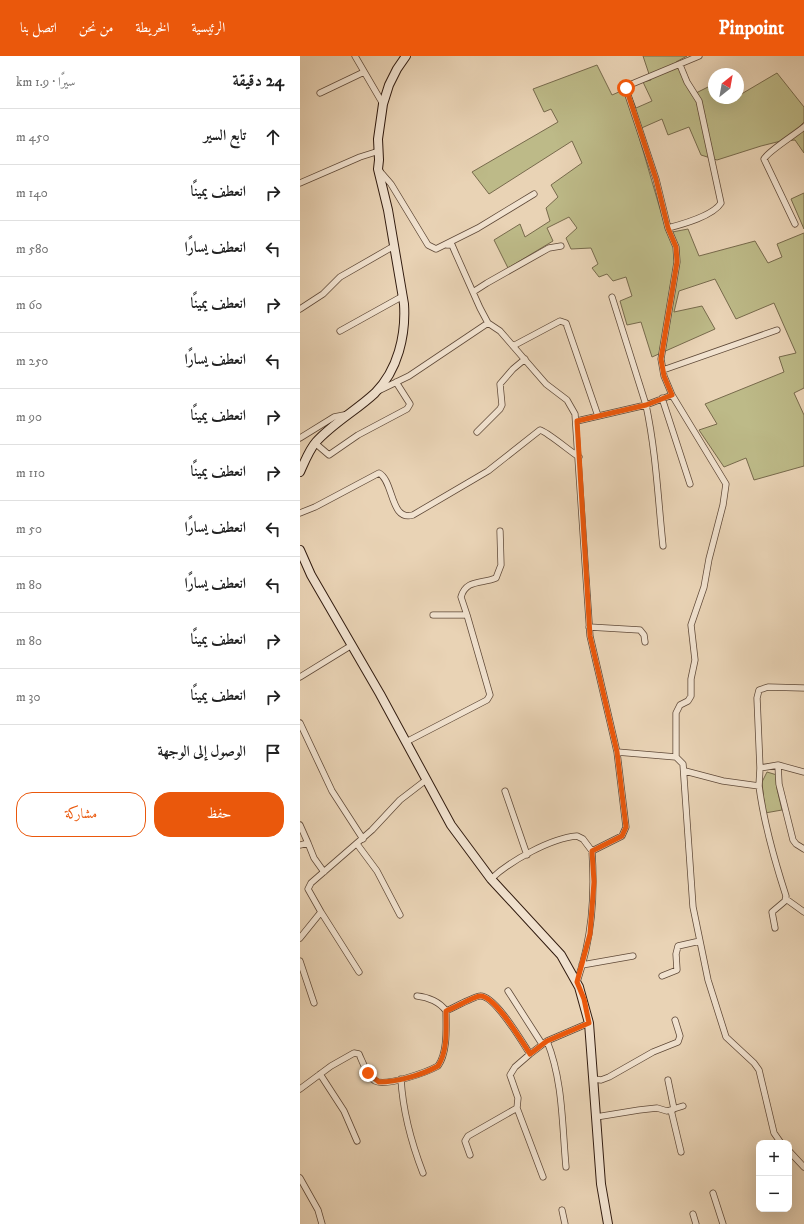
<!DOCTYPE html>
<html lang="ar">
<meta charset="utf-8">
<style>
:root{--surface:#fff;--page:#f6f6f6;--text:#222;--muted:#767676;--line:#e0e0e0;--accent:#ea580c}
body{margin:0;font-family:"IM FELL DW Pica",Amiri,serif;background:var(--page);color:var(--text);direction:rtl}
.controls{position:absolute;right:12px;bottom:12px;display:grid;overflow:hidden;border-radius:8px;box-shadow:0 4px 16px #0002}
.controls button{width:36px;height:36px;display:grid;place-items:center;padding:0;border:0;border-bottom:1px solid var(--line);background:var(--surface);color:var(--text);font:20px sans-serif}
.compass{position:absolute;left:408px;top:12px;width:36px;height:36px;border-radius:50%;background:var(--surface);box-shadow:0 4px 16px #0002;rotate:31deg}
.stop{position:absolute;width:12px;height:12px;margin:-9px;border:3px solid #ea580c;border-radius:50%;background:#fff}
.stop.end{background:#ea580c;border-color:#fff;box-shadow:0 1px 4px #0008}
.list{margin:0;padding:0;list-style:none}
h2{display:flex;justify-content:space-between;align-items:center;height:52px;margin:0;padding:0 16px;font-size:17px}
h2 small{font-size:13px;font-weight:400;color:var(--muted)}
.list li{display:grid;grid-template-columns:26px 1fr auto;gap:12px;align-items:center;box-sizing:border-box;height:56px;padding:0 16px;border-top:1px solid var(--line)}
.list b{display:block;font-size:15px;white-space:nowrap}
.list em{font-size:13px;font-style:normal;color:var(--muted)}
.actions{display:flex;gap:8px;padding:12px 16px}
.actions a{flex:1;padding:9px 0;border:1px solid var(--accent);border-radius:16px;text-align:center;font-size:14px;color:var(--accent)}
.actions .main{background:var(--accent);color:#fff}
.icon{flex:none;width:22px;height:22px;fill:none;stroke:currentColor;stroke-width:2;stroke-linecap:round;stroke-linejoin:round}
.map{position:relative;flex:none;width:504px;height:1168px;overflow:hidden;direction:ltr}
header{display:flex;align-items:center;gap:24px;box-sizing:border-box;height:56px;padding:0 20px;background:var(--accent);color:#fff}
header strong{font-size:19px}
nav{display:flex;gap:22px;margin-inline-start:auto;font-size:14px}
main{display:flex}
aside{flex:1;background:var(--surface)}
.map>svg:first-child{display:block}
.green{fill:#bdba88;stroke:#776a4c}
.lines{fill:none;stroke-linecap:round;stroke-linejoin:round}
.minor-casing{stroke:#5f4938;stroke-width:7}
.secondary-casing{stroke:#311b0f;stroke-width:10}
.minor{stroke:#f1e2cf;stroke-width:5.5}
.secondary{stroke:#f1e2cf;stroke-width:8}
.route{stroke:#ea580c;stroke-width:5}
</style>
<header>
<strong>Pinpoint</strong>
<nav><a>الرئيسية</a><a>الخريطة</a><a>من نحن</a><a>اتصل بنا</a></nav>
</header>
<main>
<div class="map">
<svg width="504" height="1168" viewBox="0 0 504 1168">
<rect width="100%" height="100%" fill="#e9d3b5"/>
<filter id="stains"><feTurbulence type="fractalNoise" baseFrequency=".005" numOctaves="4"/><feColorMatrix values="0 0 0 0 .2 0 0 0 0 .09 0 0 0 0 .02 0 0 0 .5 -.17"/></filter>
<radialGradient id="worn" r=".72"><stop offset=".6" stop-color="#630" stop-opacity="0"/><stop offset="1" stop-color="#630" stop-opacity=".3"/></radialGradient>
<path class="green" d="M343,0H387L376,6L392,39L414,28V42H438V40L477,17L504,51V66L500,70L504,75V97L495,84L481,85L461,90L417,104L401,99L389,71L368,79L362,63L337,74L367,177L388,173L399,200L455,185L468,207L482,201L477,188L504,177V332L494,337L504,359V410L454,424L446,402L424,411L399,374L417,368L405,348L484,316L479,301L496,297L474,247L436,263L415,223L379,235L374,256L402,250L415,273L352,301L341,266L327,269L320,245L332,240L326,221L313,225L307,218L299,221L292,212L298,208L291,192L271,193L266,182L277,172L269,161L247,172L253,185L208,212L194,184L220,168L225,181L250,165L246,152L258,141L251,129L282,107L272,85L189,138L172,116L258,66L251,53L244,56L233,33L297,9L312,39L328,32L336,52L352,45L343,26L351,24Z
M504,137V173L491,143Z
M467,716L477,719V733L482,754L465,757L462,726Z"/>
<g class="lines">
<defs>
<path id="minor" d="M55,0L83,48
M20,37L64,16
M78,113L91,128L128,189L136,193L178,172L234,138
M0,127L60,101L79,95
M495,168L464,103C467,96 496,78 504,71
M368,172C383,168 413,160 421,147L399,45L387,26L380,9
M147,189H152L155,196L180,252L188,267L200,275L246,328L267,344L275,358L290,580L317,696L326,771L322,780L292,795L283,783L277,780C251,782 210,805 191,823
M173,236L187,227L249,192L261,190
M312,241L346,349C356,396 358,443 363,490
M0,253L23,238L40,221L94,190
M40,275L103,240
M213,290L260,265L266,267L298,360
M363,314L477,274
M80,334L109,320L188,267
M372,339L426,428L423,449L409,503L404,531L391,569L395,604L391,623V640L388,645L380,649L376,657V701
M362,342L390,428
M277,365L346,349L372,339L364,320L361,303L377,206L376,191L368,172L356,123L326,33L327,30L399,0
M177,376L200,353L202,349L200,328L213,313L225,303
M0,382L34,361L49,358
M15,387L29,399L58,379L107,353L110,348L96,326
M0,457L15,451L79,417C94,425 90,466 113,459L188,415L240,374C246,375 271,396 279,401
M167,559L161,541C166,523 182,528 196,522L201,509L200,475
M289,571L340,574L344,579L345,586
M0,621L52,589
M0,667L32,735L63,783
M106,686L187,644L190,639L167,559H133
M317,696L376,701L383,708L393,851L408,924L426,981L454,1007L459,1014L474,1077L481,1087
M478,709L479,728L493,784L496,788L504,793
M460,712L457,642L459,634L468,631L504,632
M385,715L423,725L459,730L460,712L478,709L504,716
M459,730C464,768 474,803 486,840L485,845L472,856L475,872
M205,735L227,799
M0,769L8,787
M57,788L77,815L100,859
M0,789L8,787L14,802L24,816
M486,843L504,856
M21,856L59,916
M0,882L21,856L8,833L11,827L72,774L100,744L126,724
M0,905L14,947
M282,909L333,900
M362,920L377,914L376,898L378,890L400,885
M277,926C292,882 295,841 292,795
M208,935L242,988
M146,955C153,952 175,940 180,940C195,939 222,986 230,998L247,985L289,967
M247,985C263,1025 262,1068 266,1111
M20,1018L44,1055L57,1085
M101,1023C103,1057 111,1086 123,1117
M294,1023L301,1024L309,1021L353,996L378,986L380,980L375,964
M368,1024L374,1053
M0,1033L31,1010L54,997L59,998C63,1007 67,1019 75,1025C86,1031 127,1016 138,1010C148,996 146,971 146,955C140,946 128,941 117,940
M217,1052L243,1121
M371,1054L381,1096
M296,1061L339,1054L357,1052L367,1055L383,1050
M489,1095L504,1111
M170,1099L165,1085L168,1080L217,1052L218,1042L210,1019L215,1011L230,998
M0,1122L18,1154L22,1168
M413,1137L423,1168
M262,1154L265,1168
M393,1158L396,1168"/>
<path id="secondary" d="M0,416C4,407 9,394 16,386C33,367 57,354 75,337C98,314 106,279 104,248L88,154L78,113L79,104L78,83L83,48L89,29L97,13L106,0
M0,494L11,519L80,638L151,769L191,823L261,899L279,931L289,967L301,1128L308,1168"/>
</defs>
<use href="#minor" class="minor-casing"/>
<use href="#secondary" class="secondary-casing"/>
<use href="#minor" class="minor"/>
<use href="#secondary" class="secondary"/>
</g>
<g class="lines">
<path class="route" d="M68,1017L79,1026C97,1026 122,1019 138,1010C148,995 146,972 146,955C154,952 175,940 180,940C195,939 222,986 230,998L247,985L289,967L284,943L277,926L290,878L294,826L292,795L322,780L326,771L317,696L290,580L277,365L346,349L372,339L364,320L361,303L377,206L376,191L368,172L356,123L326,32"/>
</g>
<rect width="100%" height="100%" filter="url(#stains)"/>
<rect width="100%" height="100%" fill="url(#worn)"/>
</svg>
<div class="controls">
<button>+</button>
<button>−</button>
</div>
<svg class="compass" viewBox="-18 -18 36 36"><path d="M0-13l5 13h-10z" fill="#e53935"/><path d="M0 13l5-13h-10z" fill="#767676"/></svg>
<div class="stop" style="left:326px;top:32px"></div>
<div class="stop end" style="left:68px;top:1017px"></div>
</div>
<aside>
<h2>24 دقيقة<small>سيرًا · 1.9 km</small></h2>
<ul class="list">
<li><svg class="icon" aria-label="ahead" viewBox="0 0 24 24"><path d="M12 20V5M6 11l6-6 6 6"/></svg><div><b>تابع السير</b></div><em>450 m</em></li>
<li><svg class="icon" aria-label="right" viewBox="0 0 24 24"><path d="M7 20v-9h11M14 6l5 5-5 5"/></svg><div><b>انعطف يمينًا</b></div><em>140 m</em></li>
<li><svg class="icon" aria-label="left" viewBox="0 0 24 24"><path d="M17 20v-9H6M10 6l-5 5 5 5"/></svg><div><b>انعطف يسارًا</b></div><em>580 m</em></li>
<li><svg class="icon" aria-label="right" viewBox="0 0 24 24"><path d="M7 20v-9h11M14 6l5 5-5 5"/></svg><div><b>انعطف يمينًا</b></div><em>60 m</em></li>
<li><svg class="icon" aria-label="left" viewBox="0 0 24 24"><path d="M17 20v-9H6M10 6l-5 5 5 5"/></svg><div><b>انعطف يسارًا</b></div><em>250 m</em></li>
<li><svg class="icon" aria-label="right" viewBox="0 0 24 24"><path d="M7 20v-9h11M14 6l5 5-5 5"/></svg><div><b>انعطف يمينًا</b></div><em>90 m</em></li>
<li><svg class="icon" aria-label="right" viewBox="0 0 24 24"><path d="M7 20v-9h11M14 6l5 5-5 5"/></svg><div><b>انعطف يمينًا</b></div><em>110 m</em></li>
<li><svg class="icon" aria-label="left" viewBox="0 0 24 24"><path d="M17 20v-9H6M10 6l-5 5 5 5"/></svg><div><b>انعطف يسارًا</b></div><em>50 m</em></li>
<li><svg class="icon" aria-label="left" viewBox="0 0 24 24"><path d="M17 20v-9H6M10 6l-5 5 5 5"/></svg><div><b>انعطف يسارًا</b></div><em>80 m</em></li>
<li><svg class="icon" aria-label="right" viewBox="0 0 24 24"><path d="M7 20v-9h11M14 6l5 5-5 5"/></svg><div><b>انعطف يمينًا</b></div><em>80 m</em></li>
<li><svg class="icon" aria-label="right" viewBox="0 0 24 24"><path d="M7 20v-9h11M14 6l5 5-5 5"/></svg><div><b>انعطف يمينًا</b></div><em>30 m</em></li>
<li><svg class="icon" aria-label="arrive" viewBox="0 0 24 24"><path d="M6 21V4h12l-3 4 3 4H6"/></svg><div><b>الوصول إلى الوجهة</b></div></li>
</ul>
<div class="actions"><a class="main">حفظ</a><a>مشاركة</a></div>
</aside>
</main>
